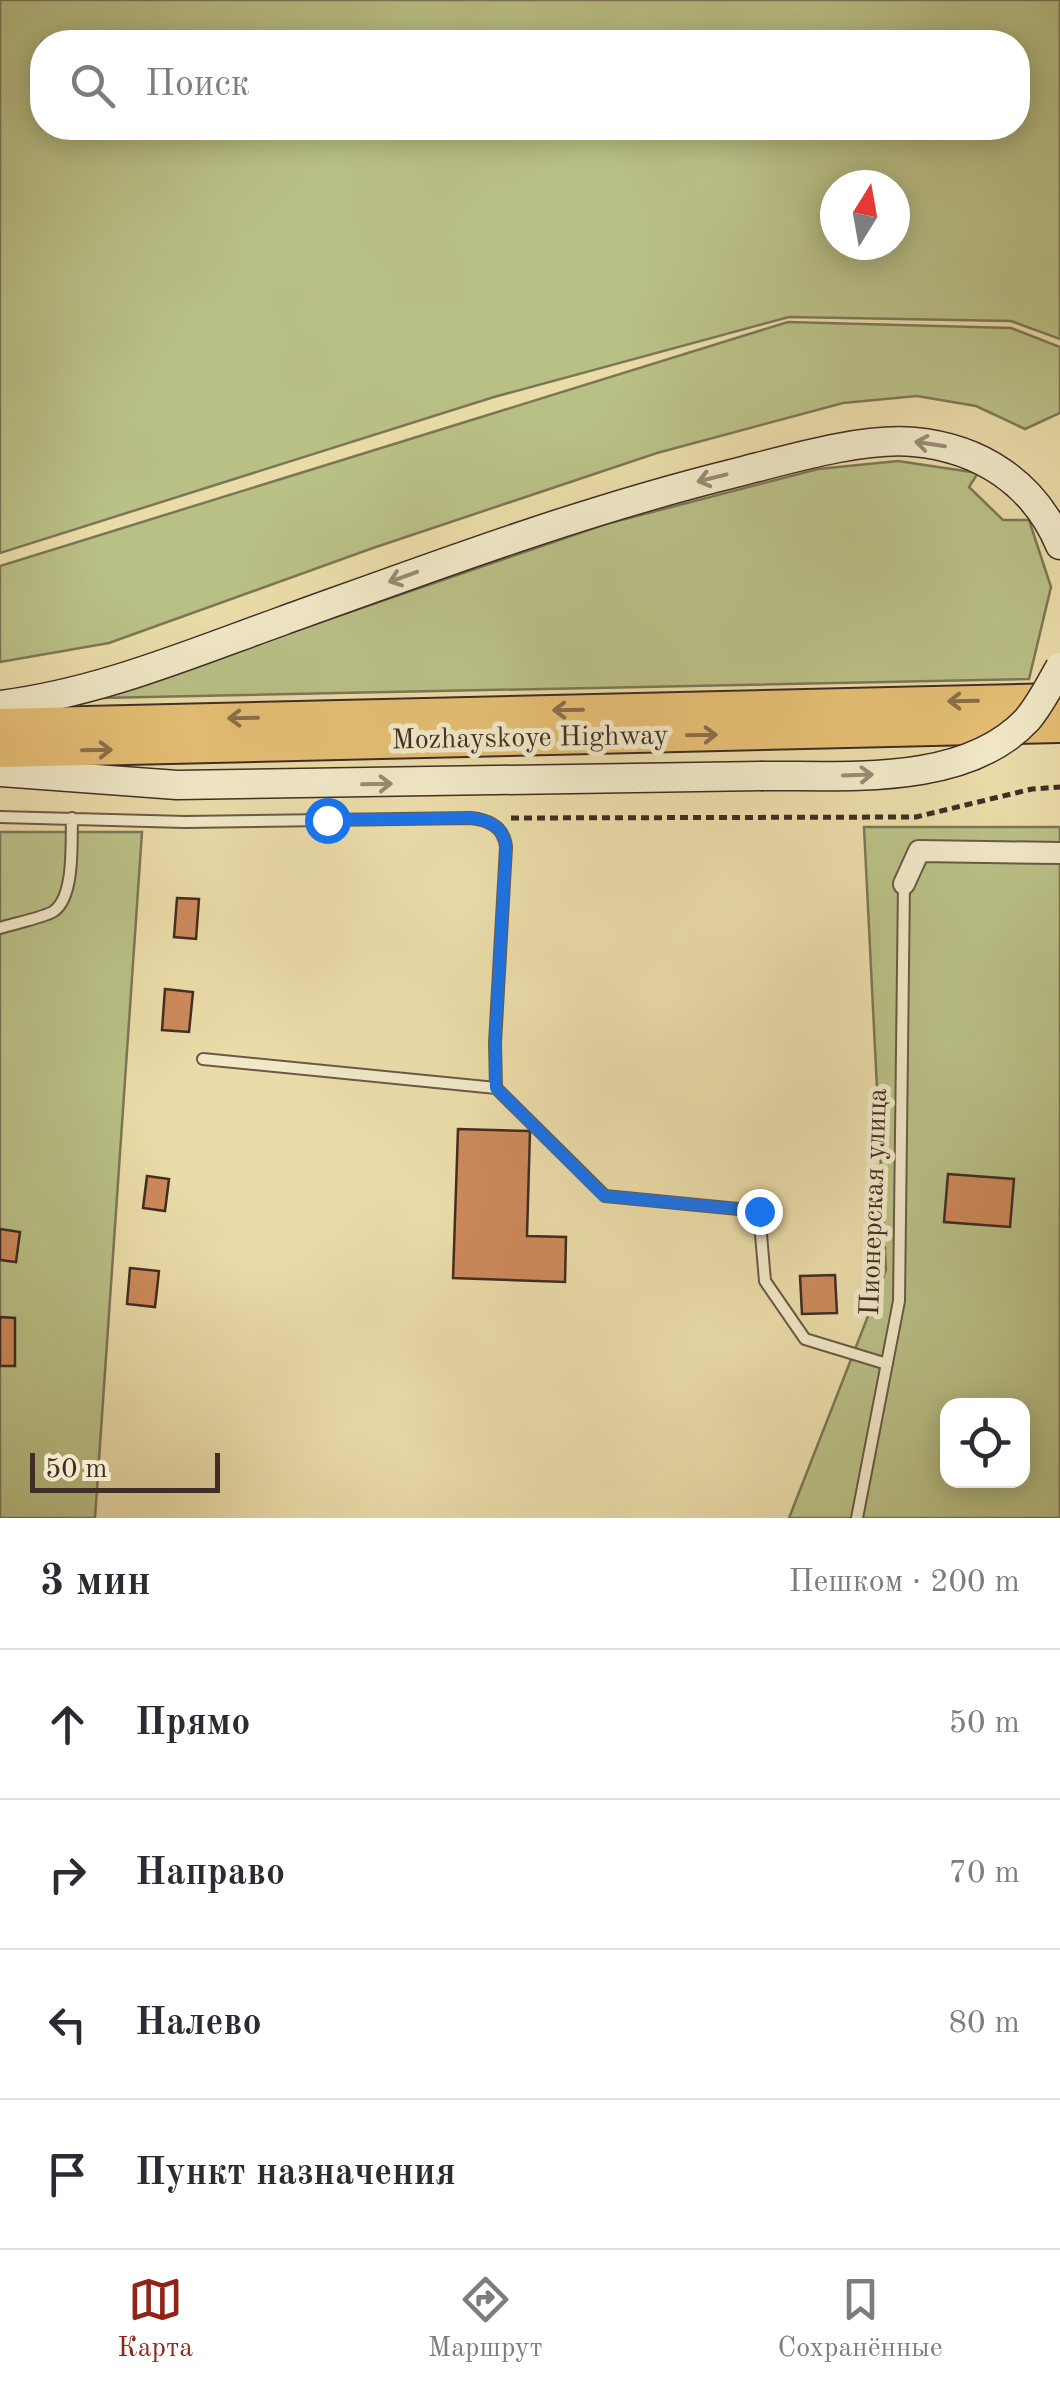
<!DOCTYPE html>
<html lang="ru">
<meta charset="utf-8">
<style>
:root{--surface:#fff;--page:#f7f7f7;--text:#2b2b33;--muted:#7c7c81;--line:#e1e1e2;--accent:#8f2418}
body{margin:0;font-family:"Old Standard TT",serif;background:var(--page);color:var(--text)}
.controls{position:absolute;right:30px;bottom:30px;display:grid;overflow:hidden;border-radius:20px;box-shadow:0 5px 25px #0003}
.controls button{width:90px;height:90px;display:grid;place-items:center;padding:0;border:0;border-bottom:2px solid var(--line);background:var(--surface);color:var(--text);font:50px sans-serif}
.compass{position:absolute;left:820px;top:170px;width:90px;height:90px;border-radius:50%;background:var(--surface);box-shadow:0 5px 25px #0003;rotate:11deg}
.scale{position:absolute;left:30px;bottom:25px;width:190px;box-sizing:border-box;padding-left:10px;border:5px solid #412d25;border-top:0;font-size:28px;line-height:35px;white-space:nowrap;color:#412d25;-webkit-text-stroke:8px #f1e8c7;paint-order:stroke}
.stop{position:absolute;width:30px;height:30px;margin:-22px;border:8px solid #1a73e8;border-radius:50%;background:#fff}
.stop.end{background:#1a73e8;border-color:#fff;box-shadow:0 2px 10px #0008}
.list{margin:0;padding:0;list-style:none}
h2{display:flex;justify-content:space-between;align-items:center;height:130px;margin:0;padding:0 40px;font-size:42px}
h2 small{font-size:32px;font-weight:400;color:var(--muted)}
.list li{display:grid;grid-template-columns:65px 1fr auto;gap:30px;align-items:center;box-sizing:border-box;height:150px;padding:0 40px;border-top:2px solid var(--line)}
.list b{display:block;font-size:38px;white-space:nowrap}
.list em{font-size:32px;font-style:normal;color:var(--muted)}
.icon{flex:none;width:55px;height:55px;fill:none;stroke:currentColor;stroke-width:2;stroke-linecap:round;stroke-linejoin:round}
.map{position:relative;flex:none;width:1060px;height:1518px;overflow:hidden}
.search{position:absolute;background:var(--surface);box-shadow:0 5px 25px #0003;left:30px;right:30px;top:30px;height:110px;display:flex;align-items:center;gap:25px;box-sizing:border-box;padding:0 35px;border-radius:40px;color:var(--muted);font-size:38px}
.sheet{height:730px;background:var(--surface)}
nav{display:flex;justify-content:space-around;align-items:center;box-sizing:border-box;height:140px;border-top:2px solid var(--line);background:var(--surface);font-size:28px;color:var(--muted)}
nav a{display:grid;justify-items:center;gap:5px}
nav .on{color:var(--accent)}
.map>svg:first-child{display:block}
.green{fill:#b9c086;stroke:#7d7656;stroke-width:2.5;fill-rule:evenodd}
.building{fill:#cd8a5b;stroke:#412d25;stroke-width:2.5}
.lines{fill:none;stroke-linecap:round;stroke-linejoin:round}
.lane-casing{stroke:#6b5946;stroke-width:14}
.street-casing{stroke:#6b5946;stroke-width:24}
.secondary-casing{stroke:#412d25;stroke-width:31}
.primary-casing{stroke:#412d25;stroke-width:34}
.path{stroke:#412d25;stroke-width:5;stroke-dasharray:8 5;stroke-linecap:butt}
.lane{stroke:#f1e8c7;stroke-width:10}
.street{stroke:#f1e8c7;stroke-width:20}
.secondary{stroke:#f1e8c7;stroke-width:28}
.primary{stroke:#e5be74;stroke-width:30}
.secondary-bridge-casing{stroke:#412d25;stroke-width:31;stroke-linecap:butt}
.secondary-bridge{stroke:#f1e8c7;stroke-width:28}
.oneway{stroke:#998a76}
.oneway2{stroke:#8b6e49}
.route{stroke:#1a73e8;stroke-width:12}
.labels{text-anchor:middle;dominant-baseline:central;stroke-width:10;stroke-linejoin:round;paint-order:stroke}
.street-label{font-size:28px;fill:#412d25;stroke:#f1e8c7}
</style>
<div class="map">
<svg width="1060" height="1518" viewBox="0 0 1060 1518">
<rect width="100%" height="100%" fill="#eadca9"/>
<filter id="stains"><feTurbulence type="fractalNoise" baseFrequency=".002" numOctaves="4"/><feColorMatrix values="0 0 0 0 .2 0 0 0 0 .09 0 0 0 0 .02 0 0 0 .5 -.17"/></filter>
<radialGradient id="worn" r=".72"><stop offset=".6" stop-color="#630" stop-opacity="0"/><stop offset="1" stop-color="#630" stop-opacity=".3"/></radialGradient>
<path class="green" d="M0,0H1060V339L1011,321L789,317L494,397L0,553ZM1018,42V128H42V42ZM895,185V245H835V185Z
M788,322L1011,328L1060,347V413L1025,429L976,406L917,396L843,403L657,453L373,548L109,643L0,662V566Z
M898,461L978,473L969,487L1003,520H1029L1051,587L1029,679L100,698L606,524L818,469Z
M864,827H1060V1518H789L886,1270ZM948,1406H1022V1480H948Z
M0,832H142L95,1518H0Z"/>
<path class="building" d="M177,898L199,899L196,939L174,937Z
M165,989L193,992L189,1032L162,1030Z
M458,1129L530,1131L527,1236L566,1237L565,1282L453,1278Z
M948,1174L1014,1179L1010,1227L944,1222Z
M147,1176L169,1179L165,1211L143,1208Z
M0,1229L20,1232L16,1262L0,1260Z
M130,1268L159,1271L155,1307L127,1304Z
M835,1275L837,1313L802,1314L800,1276Z
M0,1317L15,1318V1366H0Z"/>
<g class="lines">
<defs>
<path id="lane" d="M0,817L185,822L471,818C489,820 504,827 506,847L495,1043L496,1088
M0,928C12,924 46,917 54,911C75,896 71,842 72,818
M203,1059L496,1088L605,1196L759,1211L765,1281L805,1339L887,1364
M857,1518L899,1301L904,884"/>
<path id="street" d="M904,884L919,851L1060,853"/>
<path id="secondary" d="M0,705C98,693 190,654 282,621C432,567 581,511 735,473C786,460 862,437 914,442C980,448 1034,483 1060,545
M0,772L177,785L761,776"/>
<path id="primary" d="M0,724L1060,699
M0,752L1060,727"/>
</defs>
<use href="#lane" class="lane-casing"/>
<use href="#street" class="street-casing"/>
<use href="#secondary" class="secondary-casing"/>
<use href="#primary" class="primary-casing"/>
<path class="path" d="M511,818L916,817L1032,789L1060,787"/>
<use href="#lane" class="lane"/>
<use href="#street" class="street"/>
<use href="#secondary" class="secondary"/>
<use href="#primary" class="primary"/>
<defs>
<path id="secondary-bridge" d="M761,776C844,775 964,787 1027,720C1040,705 1050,685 1060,667"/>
</defs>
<use href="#secondary-bridge" class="secondary-bridge-casing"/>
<use href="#secondary-bridge" class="secondary-bridge"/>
</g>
<defs><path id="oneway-shaft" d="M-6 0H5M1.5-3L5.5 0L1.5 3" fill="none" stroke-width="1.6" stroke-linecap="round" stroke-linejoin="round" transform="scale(2.5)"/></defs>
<g class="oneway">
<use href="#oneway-shaft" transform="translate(930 444) rotate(-171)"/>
<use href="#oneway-shaft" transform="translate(712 478) rotate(166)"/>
<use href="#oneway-shaft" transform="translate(403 577) rotate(160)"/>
<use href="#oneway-shaft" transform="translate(858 775) rotate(-2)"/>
<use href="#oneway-shaft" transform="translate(377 784) rotate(-1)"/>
</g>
<g class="oneway2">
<use href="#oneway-shaft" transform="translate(963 701) rotate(179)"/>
<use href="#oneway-shaft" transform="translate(568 710) rotate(179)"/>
<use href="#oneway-shaft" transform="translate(243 718) rotate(179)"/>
<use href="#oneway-shaft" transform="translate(702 735) rotate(-1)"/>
<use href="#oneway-shaft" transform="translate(97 750) rotate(-1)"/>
</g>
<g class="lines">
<path class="route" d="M327,820L471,818C489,820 504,827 506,847L495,1042L496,1088L604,1196L759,1211"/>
</g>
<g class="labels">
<g class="street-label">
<text transform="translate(530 739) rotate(-1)">Mozhayskoye Highway</text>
<text transform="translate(875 1202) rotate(-88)">Пионерская улица</text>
</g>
</g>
<rect width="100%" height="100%" filter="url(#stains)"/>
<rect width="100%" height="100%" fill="url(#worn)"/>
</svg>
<div class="controls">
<button><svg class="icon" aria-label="locate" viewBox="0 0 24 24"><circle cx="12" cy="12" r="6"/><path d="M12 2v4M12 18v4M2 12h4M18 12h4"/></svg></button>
</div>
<svg class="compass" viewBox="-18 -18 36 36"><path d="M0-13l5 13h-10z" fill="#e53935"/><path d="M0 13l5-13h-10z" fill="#7c7c81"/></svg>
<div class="scale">50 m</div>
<div class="stop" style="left:327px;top:820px"></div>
<div class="stop end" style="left:759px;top:1211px"></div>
<div class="search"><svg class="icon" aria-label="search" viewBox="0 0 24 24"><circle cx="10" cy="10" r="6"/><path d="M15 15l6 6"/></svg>Поиск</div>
</div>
<section class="sheet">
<h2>3 мин<small>Пешком · 200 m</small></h2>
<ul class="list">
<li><svg class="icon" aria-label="ahead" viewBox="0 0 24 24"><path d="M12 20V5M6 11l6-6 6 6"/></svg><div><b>Прямо</b></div><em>50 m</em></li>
<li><svg class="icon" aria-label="right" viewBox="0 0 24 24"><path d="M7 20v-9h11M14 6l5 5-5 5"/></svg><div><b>Направо</b></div><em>70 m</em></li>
<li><svg class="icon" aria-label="left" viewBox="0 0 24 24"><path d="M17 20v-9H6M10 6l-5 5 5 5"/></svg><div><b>Налево</b></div><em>80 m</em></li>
<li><svg class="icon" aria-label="arrive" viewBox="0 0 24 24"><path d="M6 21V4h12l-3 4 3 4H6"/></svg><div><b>Пункт назначения</b></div></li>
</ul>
</section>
<nav>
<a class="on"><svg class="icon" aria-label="map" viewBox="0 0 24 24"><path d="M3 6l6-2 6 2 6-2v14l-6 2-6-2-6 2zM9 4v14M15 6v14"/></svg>Карта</a>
<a><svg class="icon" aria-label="directions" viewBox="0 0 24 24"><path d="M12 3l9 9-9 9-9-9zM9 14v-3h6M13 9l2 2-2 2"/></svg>Маршрут</a>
<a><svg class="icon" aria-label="saved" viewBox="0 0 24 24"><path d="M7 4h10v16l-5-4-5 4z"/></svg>Сохранённые</a>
</nav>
